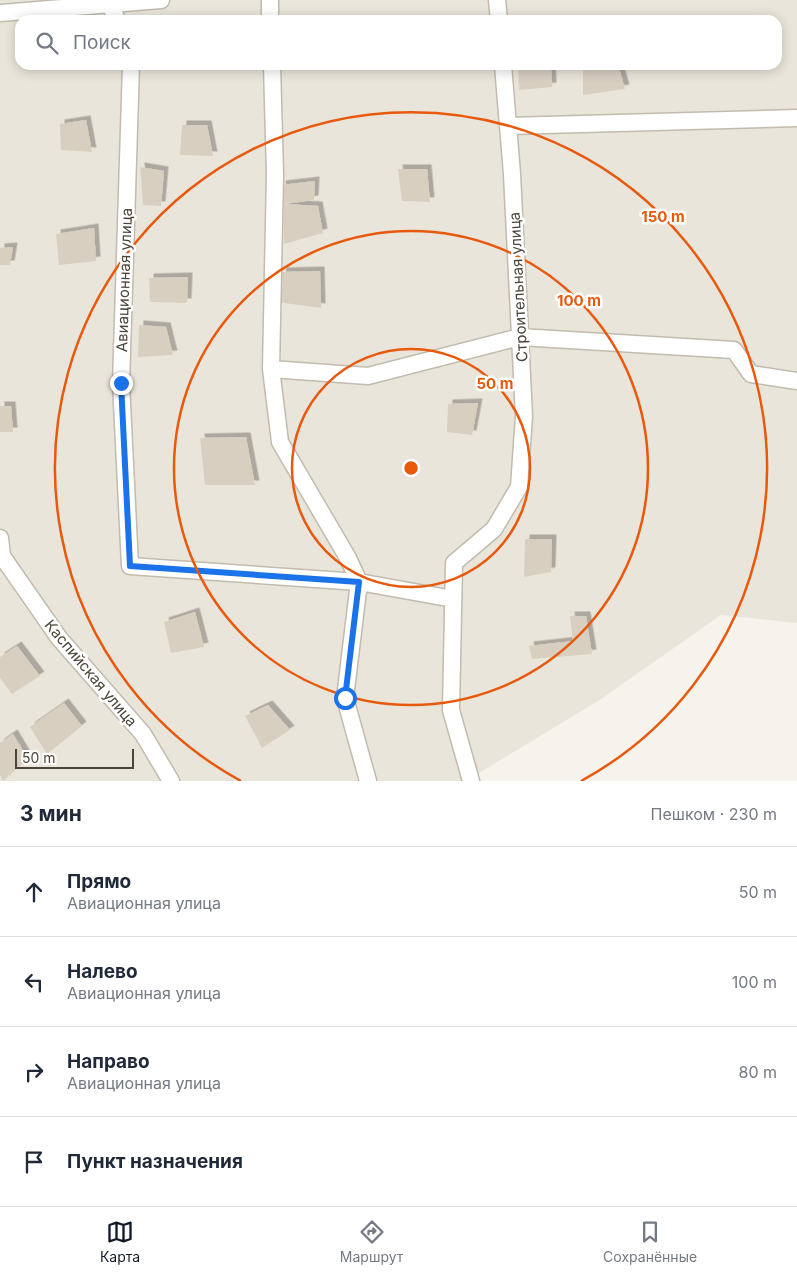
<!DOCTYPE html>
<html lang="ru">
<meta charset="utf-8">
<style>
:root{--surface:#fff;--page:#f2f2f3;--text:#1f2937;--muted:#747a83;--line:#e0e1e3;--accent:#111827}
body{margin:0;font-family:Inter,sans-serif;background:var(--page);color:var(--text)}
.scale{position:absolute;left:15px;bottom:12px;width:119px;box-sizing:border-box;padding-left:5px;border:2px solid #4b4439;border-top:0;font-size:14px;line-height:18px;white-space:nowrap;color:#4b4439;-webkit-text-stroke:4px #fff;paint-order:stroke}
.stop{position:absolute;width:15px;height:15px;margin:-11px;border:4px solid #1a73e8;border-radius:50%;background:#fff}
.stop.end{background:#1a73e8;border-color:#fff;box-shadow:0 1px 5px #0008}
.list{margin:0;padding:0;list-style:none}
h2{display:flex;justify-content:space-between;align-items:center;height:65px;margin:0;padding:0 20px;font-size:21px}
h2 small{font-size:16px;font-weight:400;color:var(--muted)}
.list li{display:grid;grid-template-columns:32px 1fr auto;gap:15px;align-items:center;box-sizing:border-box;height:90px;padding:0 20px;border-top:1px solid var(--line)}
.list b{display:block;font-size:19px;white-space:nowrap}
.list p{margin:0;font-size:16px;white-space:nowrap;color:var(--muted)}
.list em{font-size:16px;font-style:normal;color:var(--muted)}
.icon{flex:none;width:28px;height:28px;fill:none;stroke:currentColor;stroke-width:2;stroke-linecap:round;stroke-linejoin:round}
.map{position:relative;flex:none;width:797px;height:781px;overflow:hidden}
.search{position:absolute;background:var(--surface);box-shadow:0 2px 12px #0003;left:15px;right:15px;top:15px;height:55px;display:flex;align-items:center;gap:12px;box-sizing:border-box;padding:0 18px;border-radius:15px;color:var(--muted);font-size:19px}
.sheet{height:425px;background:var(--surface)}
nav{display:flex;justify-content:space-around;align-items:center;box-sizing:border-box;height:70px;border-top:1px solid var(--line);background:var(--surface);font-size:14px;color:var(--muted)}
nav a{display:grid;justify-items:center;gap:2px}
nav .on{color:var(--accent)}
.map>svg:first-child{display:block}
.residential{fill:#eae5da;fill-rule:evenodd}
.building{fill:#d8cfc1;filter:url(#shadow)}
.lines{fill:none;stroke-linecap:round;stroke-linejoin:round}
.minor-casing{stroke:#c2bbae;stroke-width:19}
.minor{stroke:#fff;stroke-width:16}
.route{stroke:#1a73e8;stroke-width:6}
.ring{fill:none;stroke:#e8590c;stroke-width:2.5}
.labels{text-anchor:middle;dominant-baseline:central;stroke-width:5;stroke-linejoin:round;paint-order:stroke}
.street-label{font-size:15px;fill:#4b4439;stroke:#fff}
.centre{fill:#e8590c;stroke:#fff;stroke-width:2.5}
.ring-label{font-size:15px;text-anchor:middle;font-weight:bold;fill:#e8590c;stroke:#fff;stroke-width:5;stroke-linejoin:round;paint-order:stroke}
</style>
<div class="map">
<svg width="797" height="781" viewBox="0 0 797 781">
<defs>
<filter id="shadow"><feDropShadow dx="4.5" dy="-4.5" stdDeviation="0" flood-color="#0004"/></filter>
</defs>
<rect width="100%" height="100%" fill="#f6f3ec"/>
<path class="residential" d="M0,0H797V623L721,615L601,699L466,781H0ZM20,20H777V65H20Z"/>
<path class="building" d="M518,65H551L552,87L519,90Z
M583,65H618L625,89L583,95Z
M86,120L92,152L61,150L60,124Z
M182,125H207L213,156L180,155Z
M140,167L164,171L161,206L143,205Z
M398,169H427L430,202L402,201Z
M315,181L314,200L284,204L281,185Z
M284,204L318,206L323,233L284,244Z
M94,228L96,261L59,265L56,234Z
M13,247L10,265H0V248Z
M320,271L321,308L277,302L282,272Z
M188,277L187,303L150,302L149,278Z
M139,325L166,327L173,355L138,357Z
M478,403L472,435L447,432L448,404Z
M0,406H11L13,432H0Z
M246,437L255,485H205L200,438Z
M525,539H552L551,572L524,577Z
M195,612L204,647L171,653L164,622Z
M570,616H586L592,654L532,659L529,646L573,641Z
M17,646L40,676L12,694L0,678V657Z
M64,703L82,726L47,754L30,727Z
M268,705L290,730L262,748L245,716Z
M13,734L28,759L3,781L0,775V743Z"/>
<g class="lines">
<defs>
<path id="minor" d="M108,0L117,20
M270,0V20
M497,0L499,20
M0,13L161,0
M131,65L121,383L130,566L359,582L345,698L368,781
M272,65L275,174L271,369L280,442L348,558L359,582L453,599
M508,126L797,118
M271,369L368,376L520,337L734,350L751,374L797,381
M0,538L2,556L59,638L143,734L171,781
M471,781L451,710L454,563L494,529L519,487L524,416L512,174L503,65"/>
</defs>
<use href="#minor" class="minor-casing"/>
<use href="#minor" class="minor"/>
</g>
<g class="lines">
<path class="route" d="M121,383L130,566L359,582L345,698"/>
</g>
<g class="ring">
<circle cx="411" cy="468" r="119"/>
<circle cx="411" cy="468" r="237"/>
<path d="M241 781A356 356 0 1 1 581 781"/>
</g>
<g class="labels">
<g class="street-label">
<text transform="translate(124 280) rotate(-88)">Авиационная улица</text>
<text transform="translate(518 287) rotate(-93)">Строительная улица</text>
<text transform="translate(91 673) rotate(50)">Каспийская улица</text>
</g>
</g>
<circle cx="411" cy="468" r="8" class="centre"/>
<g class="ring-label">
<text x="663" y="222">150 m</text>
<text x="579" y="306">100 m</text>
<text x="495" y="389">50 m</text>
</g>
</svg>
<div class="scale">50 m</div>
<div class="stop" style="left:345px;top:698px"></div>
<div class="stop end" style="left:121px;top:383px"></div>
<div class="search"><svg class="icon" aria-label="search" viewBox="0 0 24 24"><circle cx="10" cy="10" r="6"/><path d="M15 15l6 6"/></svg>Поиск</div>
</div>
<section class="sheet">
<h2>3 мин<small>Пешком · 230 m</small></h2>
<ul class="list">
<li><svg class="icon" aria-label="ahead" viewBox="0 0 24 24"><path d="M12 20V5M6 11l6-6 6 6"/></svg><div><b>Прямо</b><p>Авиационная улица</p></div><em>50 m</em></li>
<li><svg class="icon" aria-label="left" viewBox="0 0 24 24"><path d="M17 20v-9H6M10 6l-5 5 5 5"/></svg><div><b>Налево</b><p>Авиационная улица</p></div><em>100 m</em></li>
<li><svg class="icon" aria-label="right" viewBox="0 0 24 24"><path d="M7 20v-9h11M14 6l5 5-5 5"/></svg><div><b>Направо</b><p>Авиационная улица</p></div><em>80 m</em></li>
<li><svg class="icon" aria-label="arrive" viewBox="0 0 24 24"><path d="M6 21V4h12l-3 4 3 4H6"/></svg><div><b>Пункт назначения</b></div></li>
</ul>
</section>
<nav>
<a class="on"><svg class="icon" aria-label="map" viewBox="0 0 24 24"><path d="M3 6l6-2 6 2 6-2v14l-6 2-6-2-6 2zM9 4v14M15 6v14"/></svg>Карта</a>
<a><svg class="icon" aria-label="directions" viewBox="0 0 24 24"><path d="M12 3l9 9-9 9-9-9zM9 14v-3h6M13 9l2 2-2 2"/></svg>Маршрут</a>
<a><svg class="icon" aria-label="saved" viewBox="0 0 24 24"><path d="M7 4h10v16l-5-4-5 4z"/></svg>Сохранённые</a>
</nav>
